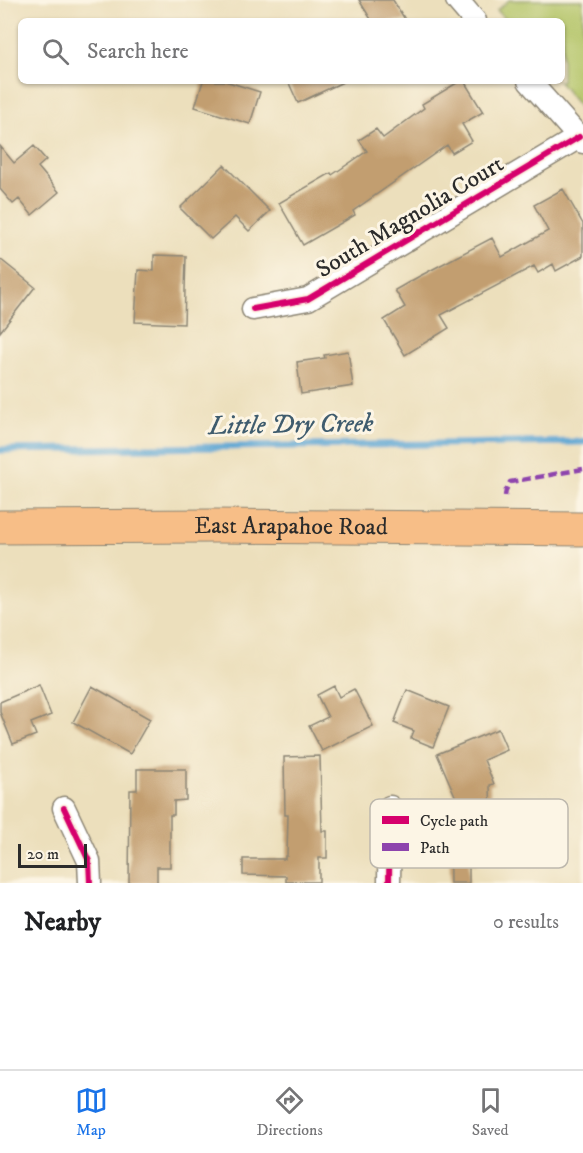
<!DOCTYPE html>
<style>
:root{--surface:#fff;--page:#f6f6f6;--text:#202124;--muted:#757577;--line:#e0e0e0;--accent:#1a73e8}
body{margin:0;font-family:"IM FELL DW Pica",serif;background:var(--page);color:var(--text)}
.scale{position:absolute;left:18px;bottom:15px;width:69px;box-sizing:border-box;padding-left:6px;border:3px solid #2b2b2b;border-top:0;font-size:16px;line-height:21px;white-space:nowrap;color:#2b2b2b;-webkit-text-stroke:4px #fcf5e5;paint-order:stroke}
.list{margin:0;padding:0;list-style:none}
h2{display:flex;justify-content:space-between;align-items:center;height:78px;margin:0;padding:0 24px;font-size:26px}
h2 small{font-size:20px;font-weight:400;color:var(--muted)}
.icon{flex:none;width:33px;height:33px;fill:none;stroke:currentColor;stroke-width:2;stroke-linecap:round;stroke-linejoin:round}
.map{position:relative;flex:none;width:583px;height:883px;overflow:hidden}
.search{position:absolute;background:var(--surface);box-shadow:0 2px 4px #0004;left:18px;right:18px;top:18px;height:66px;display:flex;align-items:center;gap:15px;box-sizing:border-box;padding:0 21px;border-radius:9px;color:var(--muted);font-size:22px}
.sheet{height:186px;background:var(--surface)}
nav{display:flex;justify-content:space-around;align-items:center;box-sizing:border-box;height:84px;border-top:2px solid var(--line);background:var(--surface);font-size:16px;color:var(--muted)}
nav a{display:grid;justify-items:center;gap:3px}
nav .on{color:var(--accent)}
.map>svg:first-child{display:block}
.green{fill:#b3c468;stroke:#6f784a;stroke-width:1.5}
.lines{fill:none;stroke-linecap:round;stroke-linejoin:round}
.stream{stroke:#5ca5d3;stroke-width:7}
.building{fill:#c29e6f}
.street-casing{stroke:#8c8574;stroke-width:25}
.primary-casing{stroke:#8c8574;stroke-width:35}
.street{stroke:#fff;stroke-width:22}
.primary{stroke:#f7be87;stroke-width:33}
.quiet{stroke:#8e44ad;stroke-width:4.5;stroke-dasharray:9 4.5;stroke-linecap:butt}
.cycleway-casing{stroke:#fcf5e5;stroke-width:10}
.cycleway{stroke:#d6006c;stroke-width:6}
.labels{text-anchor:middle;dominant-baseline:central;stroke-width:6;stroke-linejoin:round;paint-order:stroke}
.street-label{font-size:24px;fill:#2b2b2b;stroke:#fcf5e5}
.water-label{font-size:26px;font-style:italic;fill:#3f5c6e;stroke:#fcf5e5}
.key{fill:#fcf5e5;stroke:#bdb8ad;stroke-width:1.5}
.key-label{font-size:16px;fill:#2b2b2b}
</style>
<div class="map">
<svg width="583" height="883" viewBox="0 0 583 883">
<rect width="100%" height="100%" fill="#fcf5e5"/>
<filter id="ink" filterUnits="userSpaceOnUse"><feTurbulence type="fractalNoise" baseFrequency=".0167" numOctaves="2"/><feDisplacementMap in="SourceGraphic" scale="12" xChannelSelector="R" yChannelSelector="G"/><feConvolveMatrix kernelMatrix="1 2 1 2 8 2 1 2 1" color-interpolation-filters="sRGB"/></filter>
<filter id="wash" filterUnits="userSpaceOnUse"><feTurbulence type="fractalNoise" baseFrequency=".008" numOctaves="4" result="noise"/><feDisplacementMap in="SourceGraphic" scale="24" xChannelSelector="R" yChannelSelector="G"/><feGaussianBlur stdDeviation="1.35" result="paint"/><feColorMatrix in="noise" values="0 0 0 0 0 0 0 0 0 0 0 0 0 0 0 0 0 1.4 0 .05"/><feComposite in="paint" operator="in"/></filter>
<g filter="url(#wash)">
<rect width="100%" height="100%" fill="#ecdfbc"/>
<path class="green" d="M509,0H583V111L558,81H562V21H507L497,10Z"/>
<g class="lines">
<path class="stream" d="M0,450L583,442"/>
</g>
<g id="blocks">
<path class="building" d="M359,0H393L406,21H372Z
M203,81H225L260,92L250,124L195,107Z
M288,81H345L298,103Z
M460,81H464L483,112L462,124L472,141L452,153L447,145L353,211L355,215L303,245L279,203L331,173L332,175L367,151L359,140L376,129L383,138L424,108L422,104Z
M0,146L14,163L34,146L46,160L38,167L59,192L32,215L19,199L13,204L0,189Z
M224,165L270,211L249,231L235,217L211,239L180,208Z
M563,189L583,224V256L556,271L553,264L538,273L534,266L441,315L449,328L405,355L384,320L405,307L395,290L418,277L492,238L502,257L548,231L534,205Z
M154,255L186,256L184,324L135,322L138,270L154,271Z
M0,259L35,287L0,332Z
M348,351L353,386L301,394L297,362L325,358L324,355Z
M39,685L51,715L31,723L36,735L13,744L0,712V702Z
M92,686L150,719L130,754L73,722Z
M334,686L339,697L354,689L373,726L322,751L309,726L328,717L317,695Z
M407,690L449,707L433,747L411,738L414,731L394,723Z
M498,729L507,750L484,760L494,784L490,785L491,824H503V841H491V843L477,844V864H469V883H450L449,807H460L437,754Z
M320,756L322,831H327V858H319V882H286V876L243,875V859H285V856H287L288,815H285L284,757Z
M137,769H186V800L174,801V815H170V867H157V883H129L130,790H137Z"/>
</g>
</g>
<g filter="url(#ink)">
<use href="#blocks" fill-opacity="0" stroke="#8c8574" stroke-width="1.5"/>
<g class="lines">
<defs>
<path id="street" d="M457,0L475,21
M529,81L583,142
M253,309L308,299L579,137
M64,808L89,861L90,883
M389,883L390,807"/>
<g id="primary">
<path id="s1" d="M0,527L217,526L583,529"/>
</g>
</defs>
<use href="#street" class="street-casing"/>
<use href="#primary" class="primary-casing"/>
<use href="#street" class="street"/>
<use href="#primary" class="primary"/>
<path class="quiet" d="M505,496L506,490L510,482L583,469"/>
<defs>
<path id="cycleway" d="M253,309L308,299L579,137
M64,808L89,861L90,883
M389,883L390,807"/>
</defs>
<use href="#cycleway" class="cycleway-casing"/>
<use href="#cycleway" class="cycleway"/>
</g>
</g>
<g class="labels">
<g class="street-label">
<text transform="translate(410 217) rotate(-31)">South Magnolia Court</text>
<text stroke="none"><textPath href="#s1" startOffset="291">East Arapahoe Road</textPath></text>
</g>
<g class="water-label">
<text transform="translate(291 425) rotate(-1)">Little Dry Creek</text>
</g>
</g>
<rect x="370" y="799" width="198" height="69" rx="9" class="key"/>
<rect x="382" y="816" width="27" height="8" fill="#d6006c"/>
<rect x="382" y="843" width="27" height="8" fill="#8e44ad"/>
<g class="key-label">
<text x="420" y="826">Cycle path</text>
<text x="420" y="853">Path</text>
</g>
</svg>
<div class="scale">20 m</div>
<div class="search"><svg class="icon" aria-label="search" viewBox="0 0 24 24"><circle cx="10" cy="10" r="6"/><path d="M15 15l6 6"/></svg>Search here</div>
</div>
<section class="sheet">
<h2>Nearby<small>0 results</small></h2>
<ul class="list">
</ul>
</section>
<nav>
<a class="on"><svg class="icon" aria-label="map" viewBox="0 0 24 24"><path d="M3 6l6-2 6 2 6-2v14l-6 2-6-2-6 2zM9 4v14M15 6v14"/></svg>Map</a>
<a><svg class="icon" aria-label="directions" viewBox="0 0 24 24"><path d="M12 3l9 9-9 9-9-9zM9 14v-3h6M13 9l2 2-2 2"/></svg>Directions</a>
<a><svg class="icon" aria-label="saved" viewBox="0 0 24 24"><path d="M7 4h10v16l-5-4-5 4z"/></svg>Saved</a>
</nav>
